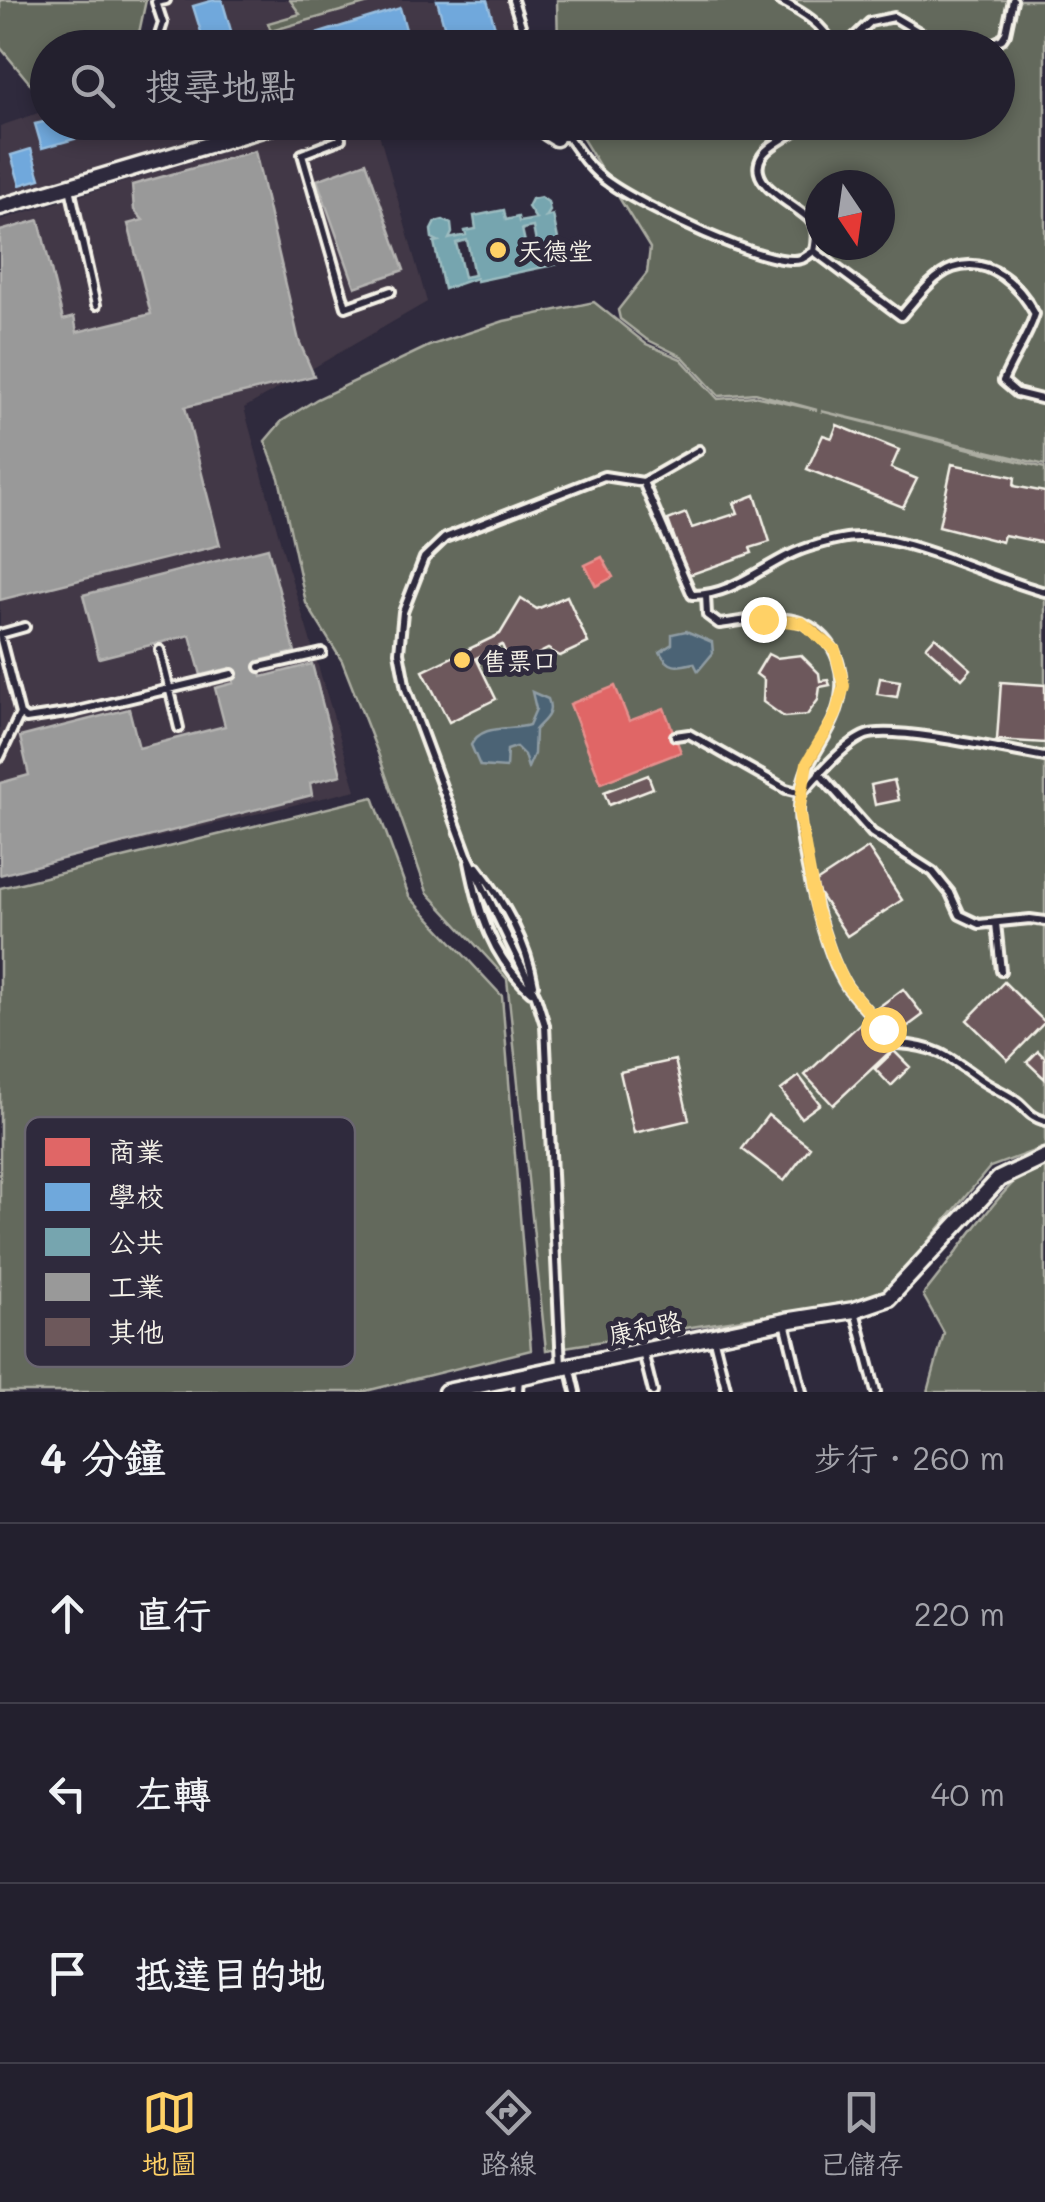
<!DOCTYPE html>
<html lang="zh-TW">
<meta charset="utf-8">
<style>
:root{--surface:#23202e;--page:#2b2836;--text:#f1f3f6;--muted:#a3a3aa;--line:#403e4a;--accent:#ffd166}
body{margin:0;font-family:Mali,"LXGW WenKai TC",sans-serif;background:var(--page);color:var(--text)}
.compass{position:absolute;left:805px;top:170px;width:90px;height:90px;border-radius:50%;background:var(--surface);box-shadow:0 5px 15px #0003;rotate:167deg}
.stop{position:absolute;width:30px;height:30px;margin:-22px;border:8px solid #ffd166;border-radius:50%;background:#fff}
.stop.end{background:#ffd166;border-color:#fff;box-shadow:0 2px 10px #0008}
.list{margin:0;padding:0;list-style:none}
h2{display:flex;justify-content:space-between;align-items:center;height:130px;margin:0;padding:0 40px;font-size:42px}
h2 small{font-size:32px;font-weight:400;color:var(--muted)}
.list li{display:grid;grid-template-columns:65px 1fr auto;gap:30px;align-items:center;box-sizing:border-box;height:180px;padding:0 40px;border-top:2px solid var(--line)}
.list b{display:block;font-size:38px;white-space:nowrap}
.list em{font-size:32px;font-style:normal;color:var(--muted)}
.icon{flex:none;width:55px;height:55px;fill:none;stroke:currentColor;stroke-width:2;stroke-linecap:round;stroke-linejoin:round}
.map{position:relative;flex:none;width:1045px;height:1392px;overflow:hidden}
.search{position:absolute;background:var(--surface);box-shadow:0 5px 15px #0003;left:30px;right:30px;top:30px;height:110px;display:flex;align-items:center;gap:25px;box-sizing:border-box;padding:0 35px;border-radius:55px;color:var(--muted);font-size:38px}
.sheet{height:670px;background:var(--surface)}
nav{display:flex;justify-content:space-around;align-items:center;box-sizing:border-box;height:140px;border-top:2px solid var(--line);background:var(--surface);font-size:28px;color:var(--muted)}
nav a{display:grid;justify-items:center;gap:5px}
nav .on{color:var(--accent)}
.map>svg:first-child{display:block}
.built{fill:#423846}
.green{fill:#63695c;stroke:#acada2;stroke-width:2.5;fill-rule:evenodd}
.water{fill:#4b6375;stroke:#8f9ca3;stroke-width:2.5}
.shops{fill:#e06666;stroke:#e6908d;stroke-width:2.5}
.schools{fill:#6fa8dc;stroke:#97bee0;stroke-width:2.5}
.public{fill:#76a5af;stroke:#9cbcc0;stroke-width:2.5;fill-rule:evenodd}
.industry{fill:#999;stroke:#b4b3b1;stroke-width:2.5}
.building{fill:#6d585b;stroke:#f4f1e8;stroke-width:2.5}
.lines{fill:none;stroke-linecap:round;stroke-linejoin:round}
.lane-casing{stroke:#f4f1e8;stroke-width:14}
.street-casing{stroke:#f4f1e8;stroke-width:21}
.lane{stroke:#2f2a3d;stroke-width:6}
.street{stroke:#2f2a3d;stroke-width:14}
.route{stroke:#ffd166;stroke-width:12}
.poi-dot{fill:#ffd166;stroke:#2f2a3d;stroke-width:4}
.labels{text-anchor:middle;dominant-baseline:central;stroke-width:10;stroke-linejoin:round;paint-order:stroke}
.poi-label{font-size:25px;fill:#f4f1e8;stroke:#2f2a3d;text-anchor:start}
.street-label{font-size:25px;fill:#f4f1e8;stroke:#2f2a3d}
.key{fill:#2f2a3d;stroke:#6a6670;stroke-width:2.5}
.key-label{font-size:28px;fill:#f4f1e8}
</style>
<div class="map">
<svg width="1045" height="1392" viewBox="0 0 1045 1392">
<rect width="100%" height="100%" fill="#2f2a3d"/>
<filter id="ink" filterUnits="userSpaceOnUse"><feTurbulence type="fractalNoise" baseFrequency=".01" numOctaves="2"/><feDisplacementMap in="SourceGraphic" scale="20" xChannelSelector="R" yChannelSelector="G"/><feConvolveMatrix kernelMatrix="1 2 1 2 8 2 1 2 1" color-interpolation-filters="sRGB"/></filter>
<g filter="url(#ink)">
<path class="built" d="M153,0H519L533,43L518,48H149L158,23Z
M47,110L48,122L262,123L0,201V126Z
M317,123H376L427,302L244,408L283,551L356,790L0,875V220Z"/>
<path class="green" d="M0,0H146L136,47L48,48L47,97L42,98L0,47Z
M290,0H379L271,31L268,23L300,14Z
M557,0H1045V465L821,411L1045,468V1147L990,1167L882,1297L546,1350L507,979L427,892L378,753L342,661L306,603L279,478L265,441L282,421L317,399L429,346L504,321L594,302L646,344L681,359L718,399L754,396L817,410L755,393L719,396L683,357L646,339L620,319L618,310L647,273L650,248L573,123L998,122V48L558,47ZM820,185H880V245H820Z
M373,797L409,896L502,996L531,1350L362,1392H0V888Z
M1045,1154V1392H928L944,1333L923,1295C962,1248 996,1191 1045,1154Z"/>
<path class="water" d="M686,631L712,642L713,653L698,671L694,663C677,667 669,669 660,652L672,644V634Z
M532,692L548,699C554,714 545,719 535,730L534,754L528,768L524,755L516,747L507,750L506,768L480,766L471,745C482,723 509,731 529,725L536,709Z"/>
<path class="shops" d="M602,557L613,577L596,586L585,565Z
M615,686L629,721L664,708L681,752L601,783L570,704Z"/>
<path class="schools" d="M214,0H222L236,48H206L193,6Z
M437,0H487L496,31L449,44Z
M400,8L410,44L399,47L396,40L372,48H271Z
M48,121L70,122L75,139L42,148L35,124Z
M31,149L40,179L20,185L11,155Z"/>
<path class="public" d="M541,197L548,202L550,211L546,217L553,215L563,263L477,281L476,278L444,289L434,242L438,241L432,238L431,230L435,222L443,220L451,224L452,233L449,239L466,235L465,231L476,229L474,216L504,210L506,220L518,217L519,222L536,219L528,207L532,199ZM533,227L539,258L529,260L522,229ZM467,240L474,275L464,277L456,243Z"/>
<path class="industry" d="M255,151L299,341L314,376L185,407L220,545L0,600V231L39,220L63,320L74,317L77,332L151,314L128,224L143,220L134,210L132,185Z
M366,162L404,270L355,287L317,180Z
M268,548L295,652L258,661L262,677L312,664L341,775L310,783L312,795L0,875V783L29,775L20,737L129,709L139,748L225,726L215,688L234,683L230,668L201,675L190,635L99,658L83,595Z"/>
<path class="building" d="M837,425L899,450L891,468L917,479L903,507L807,469L823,435L832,438Z
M952,464L1015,477L1014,486L1045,492V543L1004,535L1002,542L939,526Z
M755,495L770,542L750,548L752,553L692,574L687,573L668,520L686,513L692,528L738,513L734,503Z
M567,596L588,643L560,656L548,649L512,667L502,645L476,658L496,699L449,722L423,671L500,634L521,599L537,609Z
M935,637L971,669L962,679L926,647Z
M768,654L776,658L801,655L819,673L820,681L828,680L830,685L820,687L818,700L807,715L784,717L763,702L764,680L756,674Z
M880,678L900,681L897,697L877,694Z
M1001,682L1045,685V743L997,740Z
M648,775L653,788L609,805L604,792Z
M894,780L899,800L875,805L871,785Z
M868,848L902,900L847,936L813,884Z
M1004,982L1045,1022L1008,1060L967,1020Z
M903,989L923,1015L896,1035L876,1009Z
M865,1019L893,1049L833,1105L805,1075Z
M894,1051L910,1067L891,1086L875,1069Z
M1038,1051L1045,1058V1079L1027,1062Z
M675,1060L689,1120L634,1133L620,1072Z
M799,1076L820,1104L801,1118L781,1090Z
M768,1115L810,1147L784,1181L742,1149Z"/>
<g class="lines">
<defs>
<path id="lane" d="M513,0L528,48
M779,0C803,13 821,22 835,48
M155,48L163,23L156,2L166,0
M843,48L870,22L894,17L934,41L991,44L1002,39L1006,33L1013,0
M336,122L341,139L302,154L346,307L391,291
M558,137H568C580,154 591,171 609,183C638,204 769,269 801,259C805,258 809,254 814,251C816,241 818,229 811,221C798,205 744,185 762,156C771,142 794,135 806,122
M70,188L96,305
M814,251L901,316C915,300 933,275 953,268C990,255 1020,286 1035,314C1027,339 1013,357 1003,381L1017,393L1045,400
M643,482L692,595C737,596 771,557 813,546C826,542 845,537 859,537C912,537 991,578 1045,592
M706,595L707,615L719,624C744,621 779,613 803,623C840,639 848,678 836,713C823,750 798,765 799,811C800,851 825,955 847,987C862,1007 881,1026 898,1044C936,1046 949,1057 978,1078C991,1088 1007,1093 1019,1103C1029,1112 1031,1117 1045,1121
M0,634L25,627
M0,636L20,714L26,719L73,712L232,674
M160,650L179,728
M260,667L322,653
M675,736L689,734L786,789L802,793C817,776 845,743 866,735C893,725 1011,751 1045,757
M0,757L20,714
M819,773L872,833L933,872L950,893L960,915L979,924L1030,919L1045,921
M469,862C479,913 492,957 531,992
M477,867C504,901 527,943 534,985
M996,923L1001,971
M855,1311L876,1392
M785,1322L802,1392
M713,1336L727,1392
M643,1352L653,1392
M561,1366L545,1025L536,996L467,854L406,689L399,652L403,612L424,558L445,538L604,476L643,482L699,450
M570,1366L576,1392
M518,1392L519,1376"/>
<path id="street" d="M546,122L548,133L556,138
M0,207L286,122
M446,1392L785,1321L854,1310L889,1298L999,1179L1045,1157"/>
</defs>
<use href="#lane" class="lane-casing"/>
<use href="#street" class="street-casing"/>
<use href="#lane" class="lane"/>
<use href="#street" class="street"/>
</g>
</g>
<g class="lines" filter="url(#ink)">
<path class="route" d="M763,619L802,623L835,650L844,686L835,716L807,763L799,811L816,909L833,958L846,985L883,1029"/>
</g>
<g class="poi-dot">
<circle cx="498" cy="250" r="10"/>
<circle cx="462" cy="660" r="10"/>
</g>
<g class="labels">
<g class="poi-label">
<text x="518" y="250">天德堂</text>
<text x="482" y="660">售票口</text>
</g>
<g class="street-label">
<text transform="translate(645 1327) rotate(-12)">康和路</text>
</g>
</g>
<rect x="25" y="1117" width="330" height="250" rx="15" class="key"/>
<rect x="45" y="1138" width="45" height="28" fill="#e06666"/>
<rect x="45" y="1183" width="45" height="28" fill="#6fa8dc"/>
<rect x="45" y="1228" width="45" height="28" fill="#76a5af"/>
<rect x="45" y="1273" width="45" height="28" fill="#999"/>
<rect x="45" y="1318" width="45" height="28" fill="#6d585b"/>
<g class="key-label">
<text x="108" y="1162">商業</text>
<text x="108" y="1207">學校</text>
<text x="108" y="1252">公共</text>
<text x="108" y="1297">工業</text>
<text x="108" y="1342">其他</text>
</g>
</svg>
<svg class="compass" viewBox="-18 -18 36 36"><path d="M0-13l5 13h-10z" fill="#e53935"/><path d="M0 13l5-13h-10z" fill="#a3a3aa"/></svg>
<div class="stop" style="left:883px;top:1029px"></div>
<div class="stop end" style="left:763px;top:619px"></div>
<div class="search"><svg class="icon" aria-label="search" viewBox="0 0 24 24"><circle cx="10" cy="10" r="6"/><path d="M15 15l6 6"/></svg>搜尋地點</div>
</div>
<section class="sheet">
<h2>4 分鐘<small>步行 · 260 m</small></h2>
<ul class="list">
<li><svg class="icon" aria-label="ahead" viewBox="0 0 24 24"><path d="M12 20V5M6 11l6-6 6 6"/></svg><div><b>直行</b></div><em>220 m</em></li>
<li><svg class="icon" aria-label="left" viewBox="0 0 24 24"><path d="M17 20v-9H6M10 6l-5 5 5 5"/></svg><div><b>左轉</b></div><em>40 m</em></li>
<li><svg class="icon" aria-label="arrive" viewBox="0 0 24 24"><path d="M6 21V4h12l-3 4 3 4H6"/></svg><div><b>抵達目的地</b></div></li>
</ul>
</section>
<nav>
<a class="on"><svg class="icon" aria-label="map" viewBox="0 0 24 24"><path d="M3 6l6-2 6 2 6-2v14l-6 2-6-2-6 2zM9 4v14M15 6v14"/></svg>地圖</a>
<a><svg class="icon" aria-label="directions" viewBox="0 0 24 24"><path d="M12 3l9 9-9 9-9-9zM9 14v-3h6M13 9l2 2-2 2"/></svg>路線</a>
<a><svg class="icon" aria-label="saved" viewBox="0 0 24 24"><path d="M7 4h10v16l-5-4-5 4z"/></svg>已儲存</a>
</nav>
